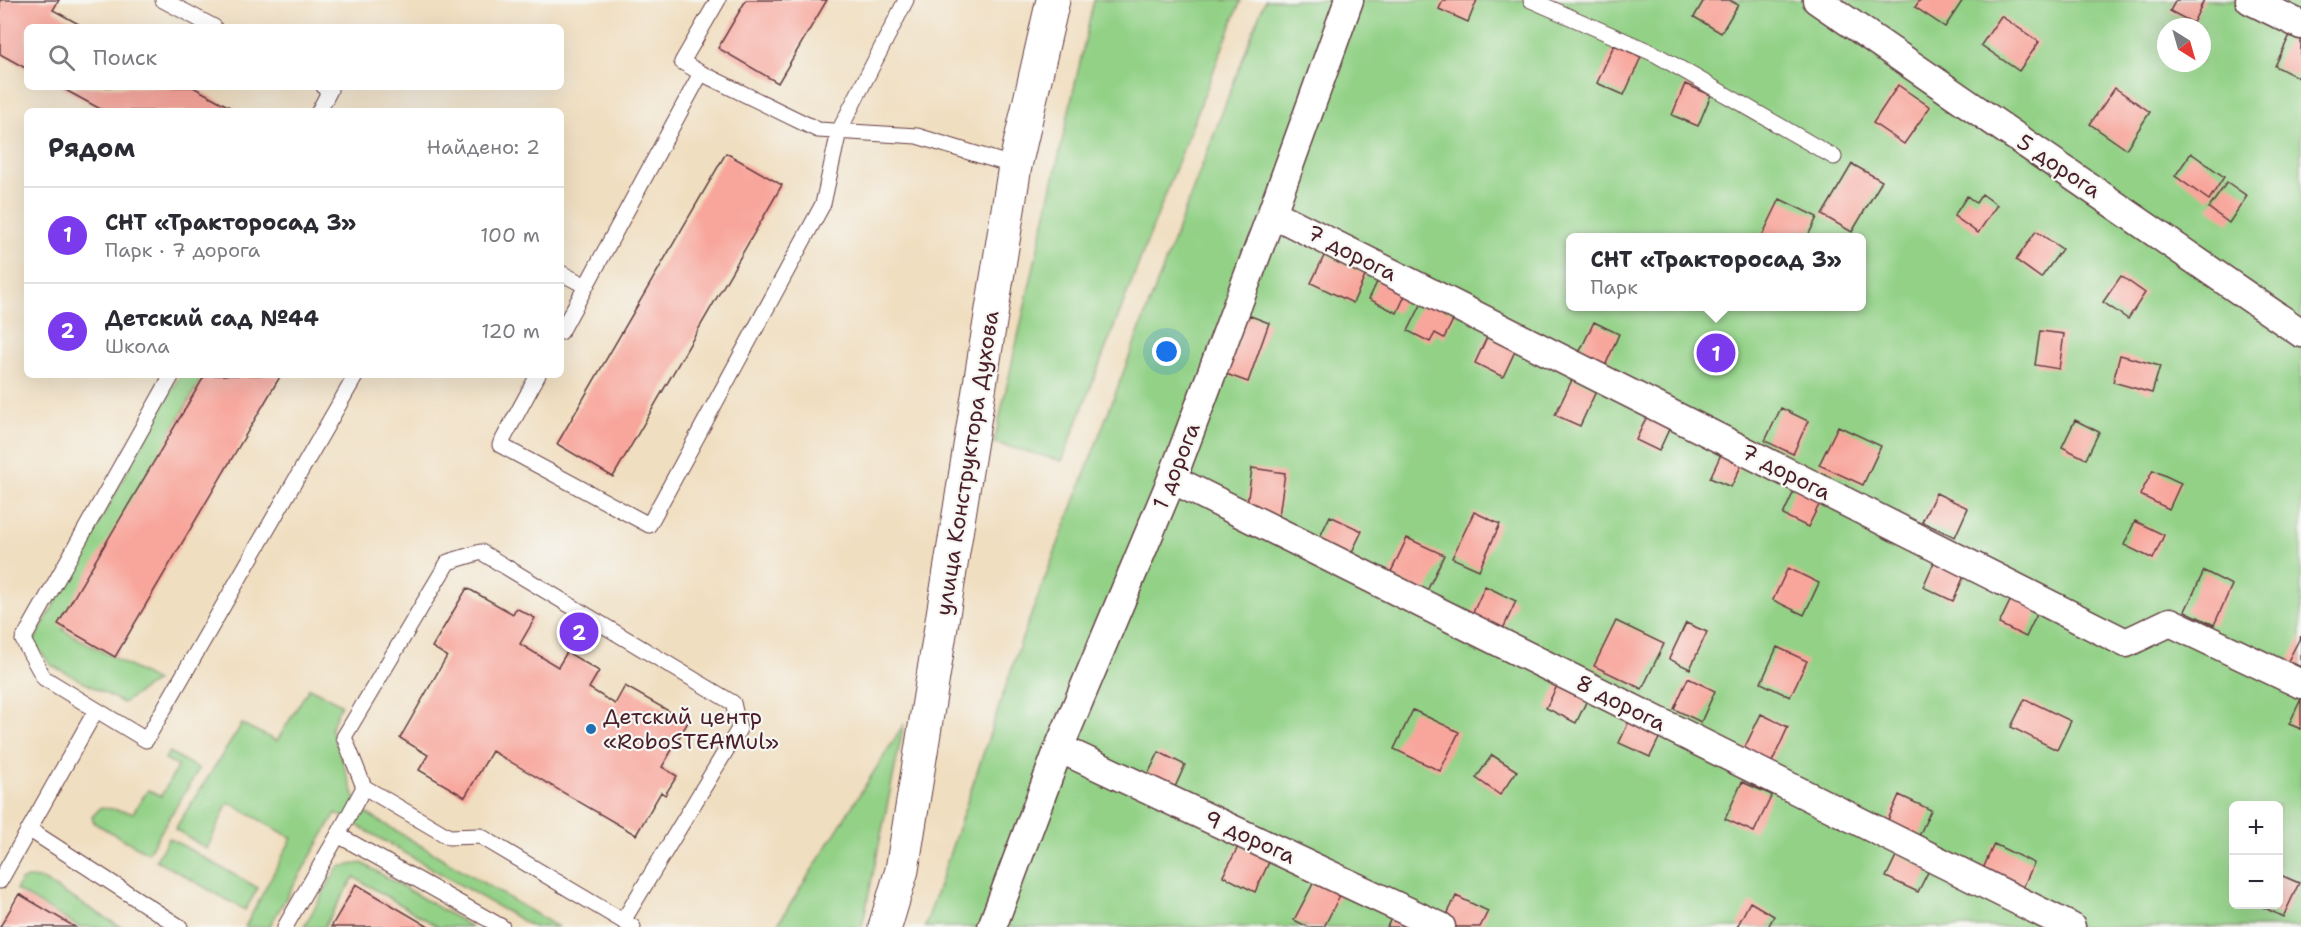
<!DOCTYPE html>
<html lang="ru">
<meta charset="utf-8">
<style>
:root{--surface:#fff;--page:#f7f7f7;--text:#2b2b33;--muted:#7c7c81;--line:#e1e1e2;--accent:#7c3aed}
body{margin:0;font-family:"Shantell Sans",sans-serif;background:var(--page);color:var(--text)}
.controls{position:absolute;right:18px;bottom:18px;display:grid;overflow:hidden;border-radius:9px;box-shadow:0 6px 24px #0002}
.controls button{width:54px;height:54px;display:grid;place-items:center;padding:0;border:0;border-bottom:2px solid var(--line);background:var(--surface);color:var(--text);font:30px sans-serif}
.compass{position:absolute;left:2157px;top:18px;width:54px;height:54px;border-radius:50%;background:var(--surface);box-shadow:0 6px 24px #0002;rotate:143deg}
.you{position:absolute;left:1167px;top:352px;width:21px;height:21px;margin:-15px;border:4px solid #fff;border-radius:50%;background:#1a73e8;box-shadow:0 0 0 9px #1a73e833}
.badge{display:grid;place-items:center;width:39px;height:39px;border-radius:50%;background:var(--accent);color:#fff;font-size:20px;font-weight:700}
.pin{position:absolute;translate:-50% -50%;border:3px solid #fff;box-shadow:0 2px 6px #0006}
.popup{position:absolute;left:1566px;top:233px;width:300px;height:78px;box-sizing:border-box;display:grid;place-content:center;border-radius:9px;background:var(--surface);filter:drop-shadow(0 2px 4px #0005);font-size:20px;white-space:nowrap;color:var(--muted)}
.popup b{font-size:22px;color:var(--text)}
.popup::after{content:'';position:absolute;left:50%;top:100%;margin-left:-12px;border:12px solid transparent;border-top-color:var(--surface)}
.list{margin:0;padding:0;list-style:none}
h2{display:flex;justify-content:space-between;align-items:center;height:78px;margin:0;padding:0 24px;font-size:26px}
h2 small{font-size:20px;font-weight:400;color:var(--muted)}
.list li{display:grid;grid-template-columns:39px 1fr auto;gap:18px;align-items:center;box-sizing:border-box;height:96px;padding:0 24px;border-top:2px solid var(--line)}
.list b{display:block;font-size:22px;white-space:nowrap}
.list p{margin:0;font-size:20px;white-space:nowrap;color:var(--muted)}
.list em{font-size:20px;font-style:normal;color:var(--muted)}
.icon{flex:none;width:33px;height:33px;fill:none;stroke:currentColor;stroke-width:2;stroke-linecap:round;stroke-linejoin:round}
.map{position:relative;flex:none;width:2301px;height:927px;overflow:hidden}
.search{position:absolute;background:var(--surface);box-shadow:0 6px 24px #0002;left:24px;top:24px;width:540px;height:66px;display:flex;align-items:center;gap:15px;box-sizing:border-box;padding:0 21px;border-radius:9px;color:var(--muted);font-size:22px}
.panel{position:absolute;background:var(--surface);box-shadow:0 6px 24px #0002;left:24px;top:108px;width:540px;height:270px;border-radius:9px}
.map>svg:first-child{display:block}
.green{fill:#93d187;stroke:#6e7859;stroke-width:1.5;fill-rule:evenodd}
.building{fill:#f8a69b}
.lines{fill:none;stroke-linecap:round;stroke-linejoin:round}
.lane-casing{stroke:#633c41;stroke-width:17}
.street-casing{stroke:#633c41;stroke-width:31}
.secondary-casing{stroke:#633c41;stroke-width:35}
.lane{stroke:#fff;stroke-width:15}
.street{stroke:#fff;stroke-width:28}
.secondary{stroke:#fff;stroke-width:33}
.poi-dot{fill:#1f6fb2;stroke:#f6f6f2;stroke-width:2}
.labels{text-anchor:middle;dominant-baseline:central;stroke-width:4.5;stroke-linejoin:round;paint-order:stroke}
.street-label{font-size:22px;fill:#4a1f2b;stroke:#f6f6f2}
.poi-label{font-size:22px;fill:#4a1f2b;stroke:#f6f6f2;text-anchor:start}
</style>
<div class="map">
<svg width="2301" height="927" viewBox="0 0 2301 927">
<rect width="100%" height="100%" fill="#f6f6f2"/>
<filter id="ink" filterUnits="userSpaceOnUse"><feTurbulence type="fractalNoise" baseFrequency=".0167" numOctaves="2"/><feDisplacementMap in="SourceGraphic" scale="12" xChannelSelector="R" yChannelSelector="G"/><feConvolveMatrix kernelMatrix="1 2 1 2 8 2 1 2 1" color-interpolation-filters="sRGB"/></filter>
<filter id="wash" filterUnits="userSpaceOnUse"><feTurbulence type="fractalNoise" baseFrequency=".008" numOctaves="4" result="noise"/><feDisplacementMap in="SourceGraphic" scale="24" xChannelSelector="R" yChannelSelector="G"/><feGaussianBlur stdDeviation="1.35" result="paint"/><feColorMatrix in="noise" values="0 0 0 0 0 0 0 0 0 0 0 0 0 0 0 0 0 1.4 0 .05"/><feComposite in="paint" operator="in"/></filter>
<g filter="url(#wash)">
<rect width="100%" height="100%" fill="#f0dec0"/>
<path class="green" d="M1094,0H1241L1062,461L994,443Z
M1265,0H2301V927H925L1020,644ZM2166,27H2202V63H2166ZM1570,238H1862V306H1570ZM2234,806H2278V904H2234Z
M180,375H203L63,630L156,681L123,703L51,665L33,643Z
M309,688L341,704L331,729L359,809L558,927H533L336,813L269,927H245L292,838L228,802L207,849L175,829L242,724L277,741Z
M904,724L862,927H776Z
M169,752L199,769L148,853L94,823L92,817L101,807L133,813L148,790L161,796L178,766L165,759Z
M169,838L258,888L245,910L156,860Z
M362,863L472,927H438L354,877L324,927H304L338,867Z
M27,878L41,879L121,927H79L16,890L21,881Z"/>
<g id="blocks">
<path class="building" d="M0,0H59L53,10L84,27H27V69L0,54Z
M746,0H827L778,83L718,48Z
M1443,0H1477L1468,22L1439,9Z
M1704,0H1730L1738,5L1721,33L1694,17Z
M1920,0H1963L1945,27L1915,7Z
M2176,0H2204L2193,23L2170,11Z
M2001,16L2039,42L2019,71L1981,45Z
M2292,31L2301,35V79L2275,66Z
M1614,45L1641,57L1624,95L1597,83Z
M1685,84L1711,95L1698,126L1672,115Z
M1898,85L1930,107L1904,144L1873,123Z
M60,87H193L237,111H104Z
M2115,88L2150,112L2126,149L2090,124Z
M726,153L782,185L613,477L557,444Z
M2191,153L2224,177L2209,200L2175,176Z
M1852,164L1882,181L1852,232L1822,215Z
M2227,182L2247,196L2229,223L2209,208Z
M1982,194L1997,205L1978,233L1954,216L1967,196L1976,203Z
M1780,199L1817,217L1807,238H1761Z
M2036,231L2062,249L2041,278L2016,260Z
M1325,254L1366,274L1353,303L1311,283Z
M2121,276L2145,293L2128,319L2103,302Z
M1379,278L1407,291L1397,313L1369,299Z
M1424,299L1456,314L1444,338L1435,333L1430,342L1408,331Z
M1248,315L1269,323L1248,382L1226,374Z
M1594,322L1619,334L1605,366L1579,353Z
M2040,331L2064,334L2059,369L2035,365Z
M1488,335L1516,349L1503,377L1475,363Z
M2120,355L2160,366L2152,393L2113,382Z
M205,375H281L115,657L58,624Z
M1573,378L1597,389L1580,426L1555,415Z
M1781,408L1808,421L1793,454L1765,441Z
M1648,414L1671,425L1659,451L1636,440Z
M2075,420L2099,432L2086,459L2062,447Z
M1838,426L1881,446L1863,485L1819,465Z
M1723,450L1744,460L1731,487L1710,478Z
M1252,468L1285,473L1279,516L1246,512Z
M2153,470L2181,483L2169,509L2140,495Z
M1796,487L1822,499L1808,527L1783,515Z
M1936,493L1968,508L1955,537L1922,522Z
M1474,512L1500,524L1479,570L1452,558Z
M1330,516L1362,531L1349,558L1317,543Z
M2135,521L2164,535L2153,559L2124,545Z
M1407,538L1444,555L1426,593L1389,576Z
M1935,560L1965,574L1953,601L1923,587Z
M1788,568L1819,583L1804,615L1773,600Z
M2204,571L2232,585L2214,625L2185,611Z
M1485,586L1516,601L1502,631L1471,617Z
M467,588L513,614L516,608L535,618L520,644L558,667L567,652L599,671L589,688L615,704L625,686L688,722L662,767L677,776L665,795L661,792L636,835L492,751L465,797L419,770L428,755L400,738L447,656L432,647Z
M2013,595L2040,607L2026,637L1999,624Z
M1616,621L1664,644L1642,689L1594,666Z
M1686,623L1707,632L1690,669L1669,659Z
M2301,636V667L2288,661Z
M1777,647L1807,661L1790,697L1761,683Z
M1688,678L1715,691L1701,722L1674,709Z
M1558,684L1588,698L1576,723L1546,708Z
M2025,699L2071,721L2057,750L2011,727Z
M2301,699V729L2289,724Z
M1413,710L1459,732L1440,771L1394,749Z
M1761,714L1788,727L1771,764L1743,751Z
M1631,717L1662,732L1650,757L1619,743Z
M1159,752L1185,765L1175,787L1148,774Z
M1492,755L1517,771L1500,795L1476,778Z
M1742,782L1772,795L1754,832L1725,819Z
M1899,795L1931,810L1918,838L1887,822Z
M1994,844L2034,863L2022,890L1982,871Z
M1239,845L1270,860L1255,892L1223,876Z
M1897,854L1929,870L1918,892L1886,877Z
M2278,874L2299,883L2283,917L2257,904H2278Z
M1315,880L1341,893L1324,927H1308L1294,920Z
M356,884L429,927H331Z
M19,894L75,927H0Z
M1456,896L1488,911L1480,927H1456L1444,921Z
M1750,902L1774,916L1768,927H1737Z
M1392,916L1415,927H1387Z"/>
</g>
</g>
<g filter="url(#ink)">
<use href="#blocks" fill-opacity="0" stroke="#633c41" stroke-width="1.5"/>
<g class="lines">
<defs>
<path id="lane" d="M163,0L214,27
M1531,0L1655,54L1834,157
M701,73L682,62L718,0
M319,111L330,90L324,87
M561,273L586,286L701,73L818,130L917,136L1015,166
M561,332L586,286
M172,375L23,640L44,678L146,740L356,375
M538,375L500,445L649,525L823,204L839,131L906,0
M30,830L180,927
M338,835L364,787
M0,881L96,710
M623,921L739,729L733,703L481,552L448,562L344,737L364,787L449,837L480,836L633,927
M285,927L338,835L502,927"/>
<path id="street" d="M1817,0L2301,333
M2250,0L2301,25
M1272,213L2126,643L2170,622L2301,684
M1172,479L2071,927
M1059,748L1441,927
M992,927L1059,748L1172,479L1272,213L1349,0"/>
<path id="secondary" d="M885,927L902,870L1015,166L1053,0"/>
</defs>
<use href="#lane" class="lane-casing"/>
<use href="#street" class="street-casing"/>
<use href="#secondary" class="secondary-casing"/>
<use href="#lane" class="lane"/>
<use href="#street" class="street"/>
<use href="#secondary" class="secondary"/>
</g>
</g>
<circle class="poi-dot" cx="591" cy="729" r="6"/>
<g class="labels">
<g class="street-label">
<text transform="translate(2059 166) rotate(34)">5 дорога</text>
<text transform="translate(1352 253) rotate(27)">7 дорога</text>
<text transform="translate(967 463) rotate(-81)">улица Конструктора Духова</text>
<text transform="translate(1176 466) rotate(-68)">1 дорога</text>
<text transform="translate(1786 472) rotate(27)">7 дорога</text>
<text transform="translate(1621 703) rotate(27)">8 дорога</text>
<text transform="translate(1250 837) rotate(25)">9 дорога</text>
</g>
<g class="poi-label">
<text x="603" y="716">Детский центр<tspan x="603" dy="25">«RoboSTEAMul»</tspan></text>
</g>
</g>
</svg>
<div class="controls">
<button>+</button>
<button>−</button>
</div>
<svg class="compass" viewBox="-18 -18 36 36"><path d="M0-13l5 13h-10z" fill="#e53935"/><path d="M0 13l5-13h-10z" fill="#7c7c81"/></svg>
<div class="you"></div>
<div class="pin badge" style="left:1716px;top:353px">1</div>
<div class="popup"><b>СНТ «Тракторосад 3»</b>Парк</div>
<div class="pin badge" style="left:579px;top:632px">2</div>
<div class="search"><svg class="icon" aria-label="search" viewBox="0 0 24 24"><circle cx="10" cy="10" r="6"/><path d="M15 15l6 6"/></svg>Поиск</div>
<section class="panel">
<h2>Рядом<small>Найдено: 2</small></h2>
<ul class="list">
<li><span class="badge">1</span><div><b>СНТ «Тракторосад 3»</b><p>Парк · 7 дорога</p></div><em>100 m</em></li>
<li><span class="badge">2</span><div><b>Детский сад №44</b><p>Школа</p></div><em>120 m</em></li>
</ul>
</section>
</div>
